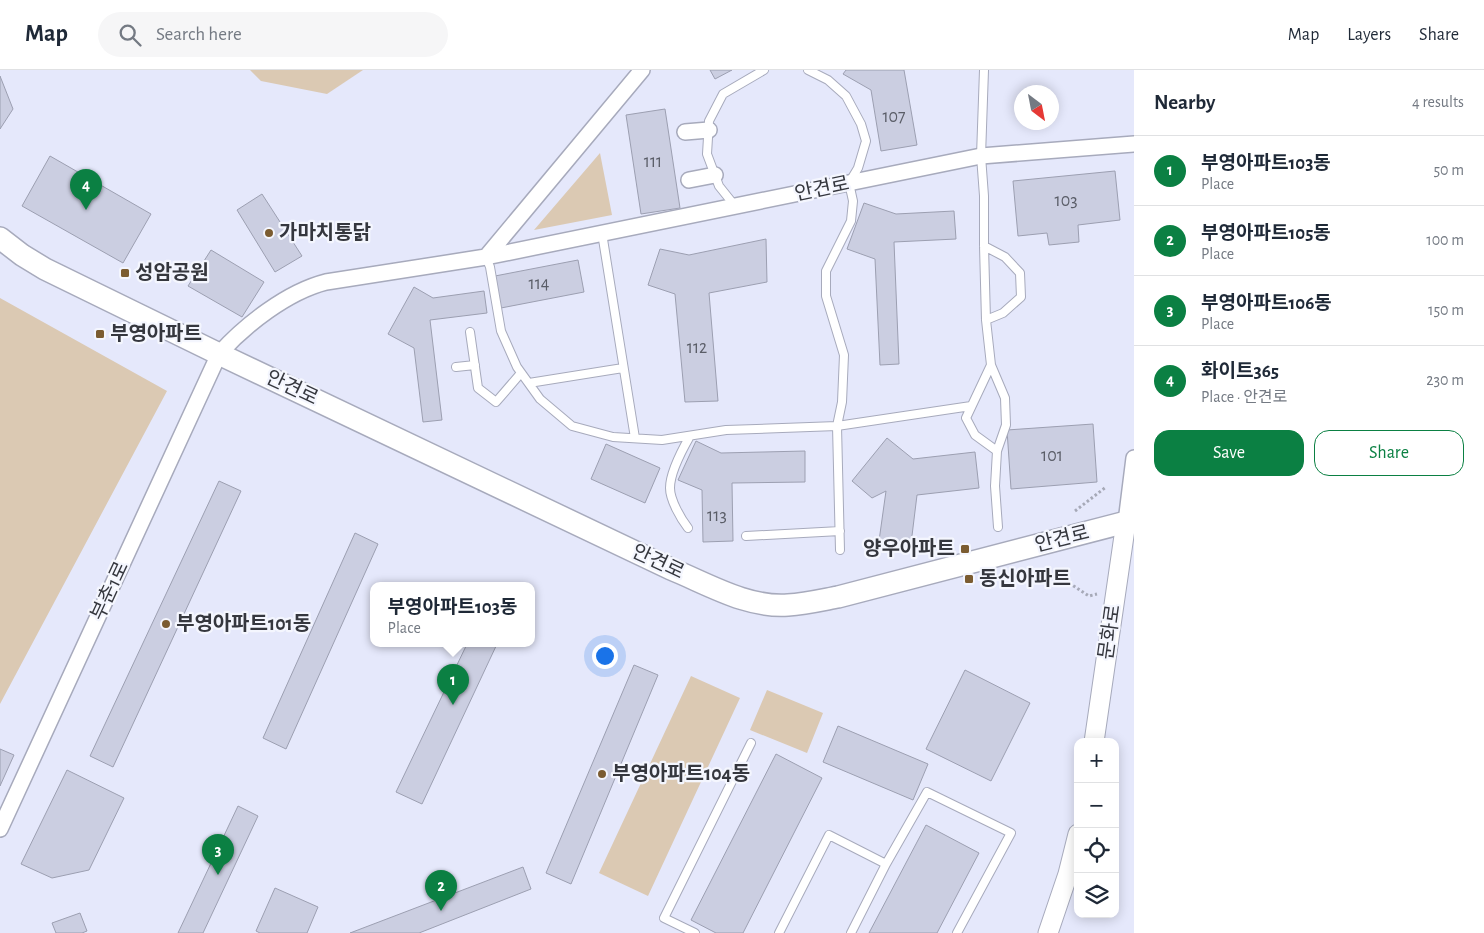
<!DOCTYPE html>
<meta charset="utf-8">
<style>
:root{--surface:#fff;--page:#f6f6f7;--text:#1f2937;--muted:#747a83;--line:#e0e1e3;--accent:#0b8043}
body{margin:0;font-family:"Alegreya Sans","Noto Sans KR",sans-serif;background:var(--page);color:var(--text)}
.controls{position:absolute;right:15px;bottom:15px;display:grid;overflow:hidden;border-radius:10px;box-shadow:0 2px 12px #0003}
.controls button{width:45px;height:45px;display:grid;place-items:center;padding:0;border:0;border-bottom:1px solid var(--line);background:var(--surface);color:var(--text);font:25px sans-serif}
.compass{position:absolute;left:1014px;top:15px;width:45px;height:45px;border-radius:50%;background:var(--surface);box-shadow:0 2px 12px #0003;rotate:148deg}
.you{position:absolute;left:604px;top:585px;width:18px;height:18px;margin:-12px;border:4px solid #fff;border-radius:50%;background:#1a73e8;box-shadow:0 0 0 8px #1a73e833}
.badge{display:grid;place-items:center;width:32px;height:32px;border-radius:50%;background:var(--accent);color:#fff;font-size:16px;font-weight:700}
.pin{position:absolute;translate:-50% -41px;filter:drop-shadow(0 1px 2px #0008)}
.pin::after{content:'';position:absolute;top:26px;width:18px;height:15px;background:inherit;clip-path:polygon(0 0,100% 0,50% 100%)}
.popup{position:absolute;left:370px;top:512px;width:165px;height:65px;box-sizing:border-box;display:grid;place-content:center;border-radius:10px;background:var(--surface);filter:drop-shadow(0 1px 4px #0005);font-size:16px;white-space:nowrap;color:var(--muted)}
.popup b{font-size:19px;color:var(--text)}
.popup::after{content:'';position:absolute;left:50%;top:100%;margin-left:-10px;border:10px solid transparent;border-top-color:var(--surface)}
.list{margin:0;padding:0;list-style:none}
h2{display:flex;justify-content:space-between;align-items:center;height:65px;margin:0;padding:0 20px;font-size:21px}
h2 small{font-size:16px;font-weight:400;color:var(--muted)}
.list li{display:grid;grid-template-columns:32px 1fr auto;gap:15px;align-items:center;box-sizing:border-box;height:70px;padding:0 20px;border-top:1px solid var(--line)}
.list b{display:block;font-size:19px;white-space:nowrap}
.list p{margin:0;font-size:16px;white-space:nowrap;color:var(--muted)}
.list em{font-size:16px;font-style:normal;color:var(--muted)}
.actions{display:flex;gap:10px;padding:15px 20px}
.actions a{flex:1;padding:11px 0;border:1px solid var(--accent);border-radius:15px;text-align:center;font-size:18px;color:var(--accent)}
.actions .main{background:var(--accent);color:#fff}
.icon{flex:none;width:28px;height:28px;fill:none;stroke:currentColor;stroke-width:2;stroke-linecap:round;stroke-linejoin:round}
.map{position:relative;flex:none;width:1134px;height:863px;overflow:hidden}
header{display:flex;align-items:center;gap:30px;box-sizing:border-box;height:70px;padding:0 25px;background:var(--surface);border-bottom:1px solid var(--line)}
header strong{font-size:24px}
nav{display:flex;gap:28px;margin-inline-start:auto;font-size:18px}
.search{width:350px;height:45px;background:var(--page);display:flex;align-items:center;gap:12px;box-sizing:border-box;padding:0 18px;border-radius:28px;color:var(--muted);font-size:19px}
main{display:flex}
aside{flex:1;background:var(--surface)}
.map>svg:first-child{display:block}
.green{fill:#dbc9b3}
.building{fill:#cbcee1;stroke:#9c9fb1}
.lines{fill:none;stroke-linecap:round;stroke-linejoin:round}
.service-casing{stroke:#a7aabc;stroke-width:10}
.minor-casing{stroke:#a7aabc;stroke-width:18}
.tertiary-casing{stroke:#a7aabc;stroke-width:21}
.secondary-casing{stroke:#a7aabc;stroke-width:24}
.path{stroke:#a6a9b7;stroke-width:3;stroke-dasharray:2.5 2.5;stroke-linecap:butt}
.service{stroke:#fff;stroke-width:8}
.minor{stroke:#fff;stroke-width:15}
.tertiary{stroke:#fff;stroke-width:19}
.secondary{stroke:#fff;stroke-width:21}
.poi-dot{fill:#7b5c31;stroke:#f4f6fe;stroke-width:2}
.labels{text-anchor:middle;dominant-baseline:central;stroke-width:4.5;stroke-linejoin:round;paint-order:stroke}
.number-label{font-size:18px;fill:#5a5d67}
.street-label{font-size:20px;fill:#35373e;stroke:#f4f6fe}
.poi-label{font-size:20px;font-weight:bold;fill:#35373e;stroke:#f4f6fe;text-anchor:start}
</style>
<header>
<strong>Map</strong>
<div class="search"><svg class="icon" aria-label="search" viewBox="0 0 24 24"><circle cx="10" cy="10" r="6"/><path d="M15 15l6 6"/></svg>Search here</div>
<nav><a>Map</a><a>Layers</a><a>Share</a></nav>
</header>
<main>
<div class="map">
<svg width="1134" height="863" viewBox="0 0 1134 863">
<rect width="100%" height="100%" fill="#e5e8fb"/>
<path class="green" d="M250,0H363L327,24L261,11Z
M600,83L612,145L534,160Z
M0,228L167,321L0,634Z
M691,606L740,628L648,826L599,803Z
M767,620L823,643L807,683L750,660Z"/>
<path class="building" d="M710,0H732L715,9Z
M846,0H904L917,75L881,81L871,20L843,4Z
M0,6L13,39L0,59Z
M665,39L680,138L641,144L626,45Z
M50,86L151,144L123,193L22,136Z
M1115,101L1120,150L1078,155L1079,172L1049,175L1047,163L1018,166L1013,111Z
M262,124L302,186L275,202L237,140Z
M864,133L896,144L954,141L956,169L894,172L899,294L880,295L875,189L847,179Z
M766,169L767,212L709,223L718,331L685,332L675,224L648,215L660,179L689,185Z
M211,180L264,212L242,247L188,216Z
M578,190L584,222L501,238L495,206Z
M414,217L433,228L484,221L487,243L430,250L442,350L423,352L414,278L388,264Z
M1093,354L1097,412L1011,419L1007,360Z
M887,368L913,389L975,382L979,418L917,425L910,482L878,478L886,421L872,428L852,411Z
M696,371L721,383L805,381V412L732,413L733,471L703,472L702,420L678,410Z
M606,374L660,398L645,433L591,409Z
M219,411L241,421L113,697L90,686Z
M355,463L378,474L286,679L263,668Z
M467,574H497L422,734L396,722Z
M634,595L658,605L571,814L546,803Z
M965,600L1030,633L991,711L926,679Z
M838,656L928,694L913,730L823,692Z
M0,679L14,685L0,716Z
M776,684L822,708L743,863H716L691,850Z
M67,700L124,728L89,800L52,808L21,794Z
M238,736L258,746L203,863H178Z
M926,755L979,783L937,863H869Z
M523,797L531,819L419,863H350Z
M275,818L318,837L307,863H260L256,861Z
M80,843L87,861L82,863H56L52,853Z"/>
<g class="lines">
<defs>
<path id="service" d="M808,0L828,10L846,26L861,54L866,71L858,98L849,113L853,131L851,151L826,201V226L844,285L842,332L837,356L840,480
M984,0L981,86L984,126V176L986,250L991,295L966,348L975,365L997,381L995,416L998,457
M735,136L719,116L707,84L709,51L723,24L764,0
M602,163L635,368
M984,176L1005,187L1020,203L1021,227L1003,243L986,250
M486,187L490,197L501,261L517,297L540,329L572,356L613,367L662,370L726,360L837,356L971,336
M470,262L478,318L496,332L521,303
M991,295L1005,328L1006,355L997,381
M456,297L475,295
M529,313L623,298
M688,458C681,449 670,430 670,418C670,402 682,380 690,366
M746,466L840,461
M695,863L664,848L751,673
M779,863L829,765L886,794
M851,863L886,794L927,722L1011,763L957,863"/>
<path id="minor" d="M685,62L709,60
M689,110L715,105
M486,187L642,0
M1126,452L1134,388
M0,759L219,284C245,255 287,222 326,212L486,187L981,86L1134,74"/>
<path id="tertiary" d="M1094,672L1126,452
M1048,863L1068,804L1078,764"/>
<path id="secondary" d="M0,168L22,185L45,199L219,284L671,499C708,514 747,538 788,535C805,534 822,530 838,527L1134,450"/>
</defs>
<use href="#service" class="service-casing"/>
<use href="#minor" class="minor-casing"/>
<use href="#tertiary" class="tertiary-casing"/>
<use href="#secondary" class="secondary-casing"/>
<path class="path" d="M1075,441L1106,417
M1069,513L1089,526L1097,524"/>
<use href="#service" class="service"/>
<use href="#minor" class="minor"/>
<use href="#tertiary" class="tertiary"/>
<use href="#secondary" class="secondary"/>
</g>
<g class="poi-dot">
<circle cx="269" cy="163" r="5"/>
<rect x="120" y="198" width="10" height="10" rx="2.5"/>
<rect x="95" y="259" width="10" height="10" rx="2.5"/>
<rect x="960" y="474" width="10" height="10" rx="2.5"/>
<rect x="964" y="504" width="10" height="10" rx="2.5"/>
<circle cx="166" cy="554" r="5"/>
<circle cx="602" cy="704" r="5"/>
</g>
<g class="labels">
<g class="number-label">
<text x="894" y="47">107</text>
<text x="653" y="92">111</text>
<text x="1066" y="131">103</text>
<text x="539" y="214">114</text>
<text x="697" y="278">112</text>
<text x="1052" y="386">101</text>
<text x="717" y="446">113</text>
</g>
<g class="street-label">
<text transform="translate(822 119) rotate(-12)">안견로</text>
<text transform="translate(292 318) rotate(25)">안견로</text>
<text transform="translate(1062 469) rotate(-14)">안견로</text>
<text transform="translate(658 492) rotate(25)">안견로</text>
<text transform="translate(110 521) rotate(-65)">부춘1로</text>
<text transform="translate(1110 562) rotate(-82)">문화로</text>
</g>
<g class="poi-label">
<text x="279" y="163">가마치통닭</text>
<text x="135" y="203">성암공원</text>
<text x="110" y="264">부영아파트</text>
<text x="955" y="479" text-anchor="end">양우아파트</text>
<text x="979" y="509">동신아파트</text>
<text x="176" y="554">부영아파트101동</text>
<text x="612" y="704">부영아파트104동</text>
</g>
</g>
</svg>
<div class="controls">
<button>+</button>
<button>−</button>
<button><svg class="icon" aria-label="locate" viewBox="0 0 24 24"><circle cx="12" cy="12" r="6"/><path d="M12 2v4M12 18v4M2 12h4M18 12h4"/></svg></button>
<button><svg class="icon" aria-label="layers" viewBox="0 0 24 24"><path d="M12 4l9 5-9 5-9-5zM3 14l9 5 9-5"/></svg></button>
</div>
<svg class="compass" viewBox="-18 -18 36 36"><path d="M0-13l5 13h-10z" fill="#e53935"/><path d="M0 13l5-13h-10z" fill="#747a83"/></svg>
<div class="you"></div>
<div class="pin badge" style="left:453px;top:635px">1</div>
<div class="popup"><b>부영아파트103동</b>Place</div>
<div class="pin badge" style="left:441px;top:841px">2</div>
<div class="pin badge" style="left:218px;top:805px">3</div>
<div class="pin badge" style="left:86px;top:140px">4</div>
</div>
<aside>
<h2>Nearby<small>4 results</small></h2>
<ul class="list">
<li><span class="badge">1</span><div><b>부영아파트103동</b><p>Place</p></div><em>50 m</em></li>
<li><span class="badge">2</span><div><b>부영아파트105동</b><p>Place</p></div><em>100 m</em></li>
<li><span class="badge">3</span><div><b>부영아파트106동</b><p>Place</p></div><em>150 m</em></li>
<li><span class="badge">4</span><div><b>화이트365</b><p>Place · 안견로</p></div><em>230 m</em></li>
</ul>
<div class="actions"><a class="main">Save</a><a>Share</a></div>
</aside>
</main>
